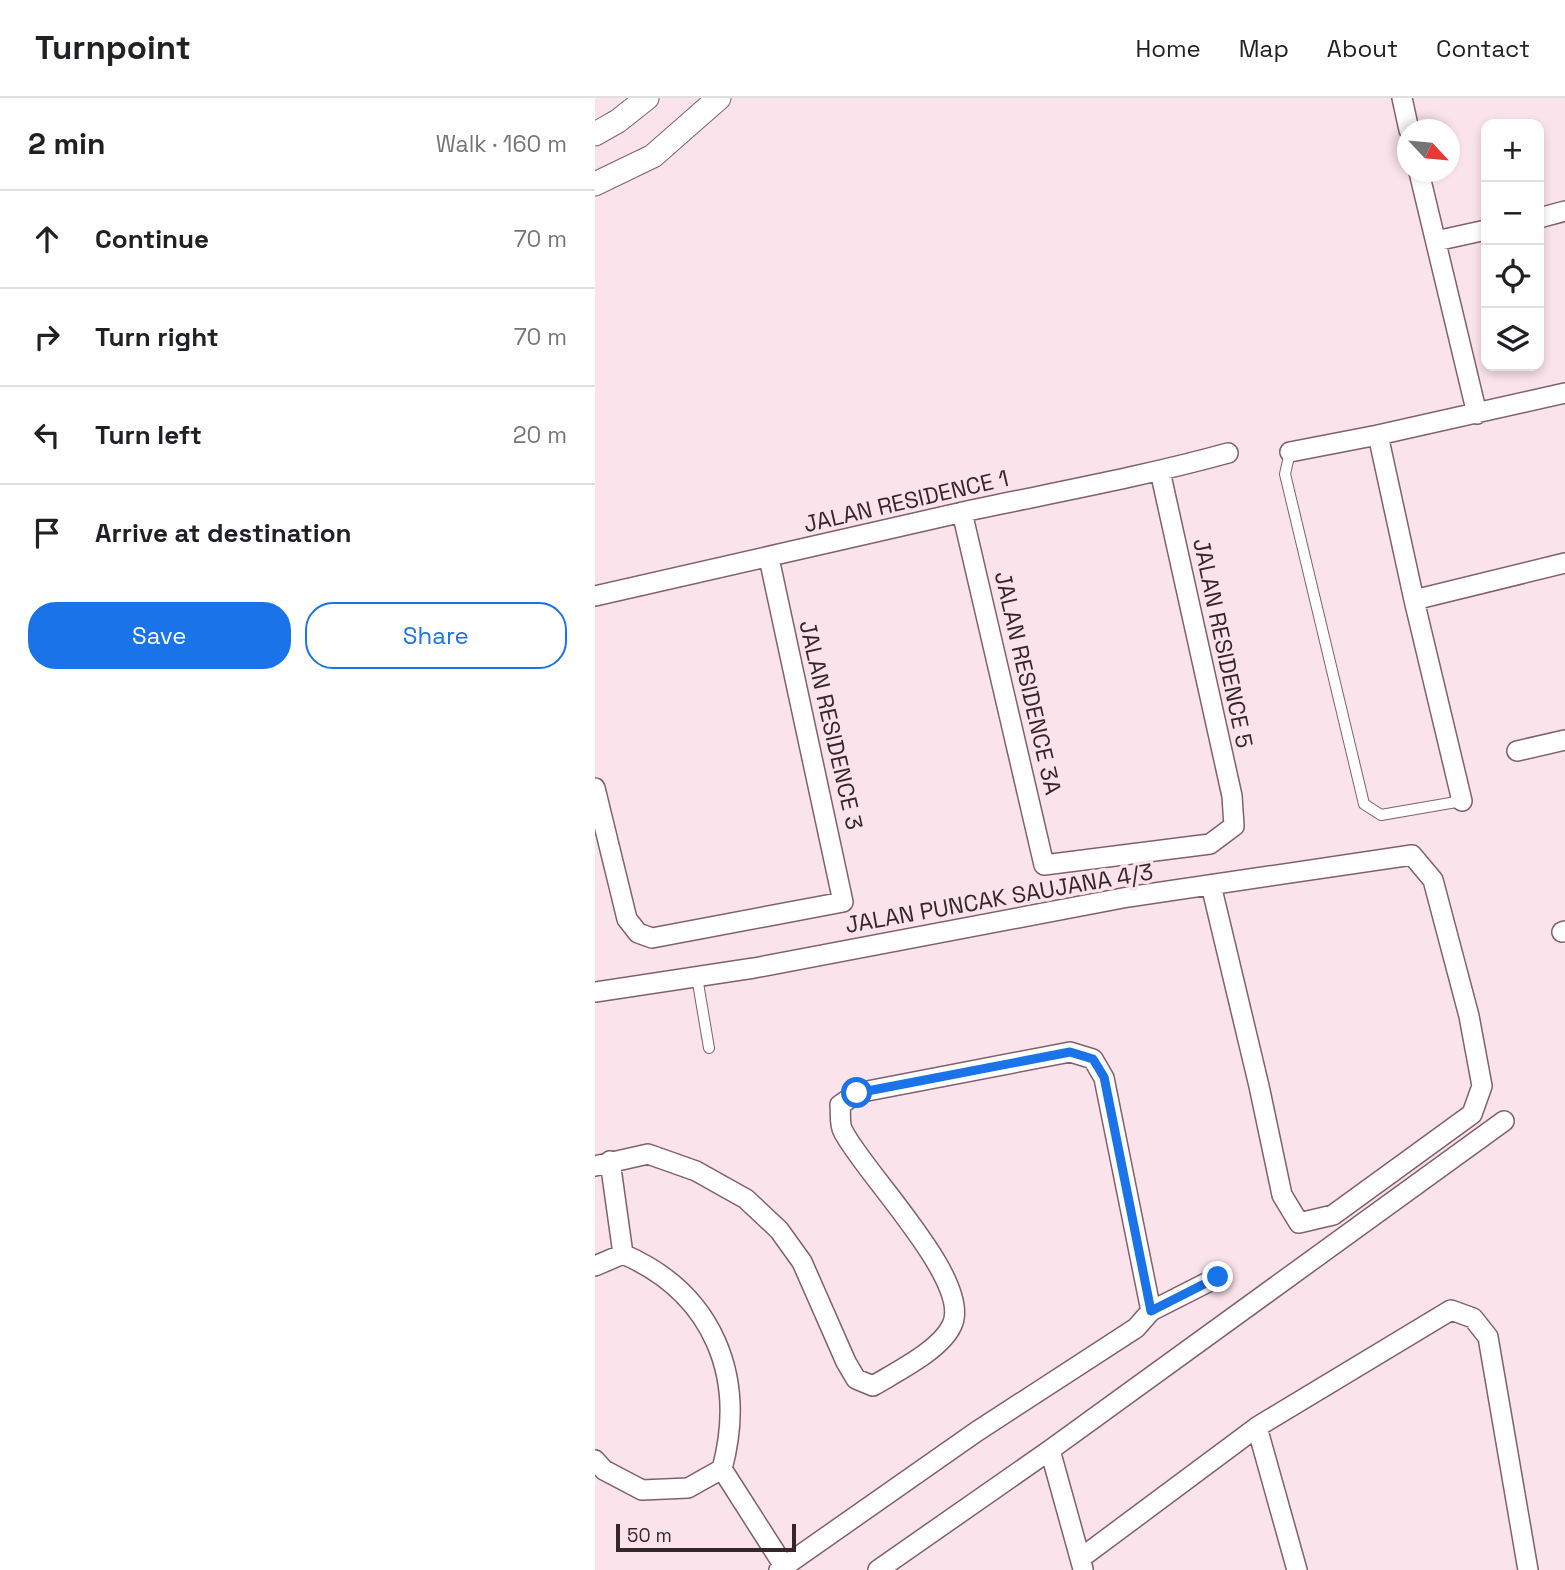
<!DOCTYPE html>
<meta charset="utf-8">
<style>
:root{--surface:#fff;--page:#f2f2f2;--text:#202124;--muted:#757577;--line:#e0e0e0;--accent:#1a73e8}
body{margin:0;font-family:"Space Grotesk",sans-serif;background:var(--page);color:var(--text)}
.controls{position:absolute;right:21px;top:21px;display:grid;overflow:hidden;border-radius:14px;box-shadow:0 4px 10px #0003}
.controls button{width:63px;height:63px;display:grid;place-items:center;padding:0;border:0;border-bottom:2px solid var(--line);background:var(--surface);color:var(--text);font:35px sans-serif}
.compass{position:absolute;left:802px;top:21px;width:63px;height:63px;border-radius:50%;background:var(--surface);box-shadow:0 4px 10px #0003;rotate:116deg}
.scale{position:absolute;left:21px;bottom:18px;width:180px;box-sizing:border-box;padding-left:7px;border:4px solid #35262c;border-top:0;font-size:19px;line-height:24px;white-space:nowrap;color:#35262c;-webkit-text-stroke:5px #fbe3ec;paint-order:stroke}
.stop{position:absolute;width:21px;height:21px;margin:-16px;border:5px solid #1a73e8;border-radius:50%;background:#fff}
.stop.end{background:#1a73e8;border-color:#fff;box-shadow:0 2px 7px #0008}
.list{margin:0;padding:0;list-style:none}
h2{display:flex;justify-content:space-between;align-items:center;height:91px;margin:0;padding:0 28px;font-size:30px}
h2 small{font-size:23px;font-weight:400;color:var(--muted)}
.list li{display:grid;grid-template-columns:46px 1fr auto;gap:21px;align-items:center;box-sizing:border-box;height:98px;padding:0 28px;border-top:2px solid var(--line)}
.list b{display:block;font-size:26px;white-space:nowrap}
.list em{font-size:23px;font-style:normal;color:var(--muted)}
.actions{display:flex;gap:14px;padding:21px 28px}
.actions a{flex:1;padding:16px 0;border:2px solid var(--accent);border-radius:28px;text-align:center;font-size:24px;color:var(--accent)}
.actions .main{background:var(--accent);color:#fff}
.icon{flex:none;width:38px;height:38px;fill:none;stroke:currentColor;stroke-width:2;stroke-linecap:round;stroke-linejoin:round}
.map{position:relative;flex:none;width:970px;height:1472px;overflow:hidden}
header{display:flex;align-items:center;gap:42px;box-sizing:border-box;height:98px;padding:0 35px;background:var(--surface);border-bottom:2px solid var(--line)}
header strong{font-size:33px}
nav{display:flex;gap:38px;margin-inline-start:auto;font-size:24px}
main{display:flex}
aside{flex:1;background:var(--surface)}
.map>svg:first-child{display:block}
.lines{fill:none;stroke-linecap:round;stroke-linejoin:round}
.service-casing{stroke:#81606d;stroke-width:12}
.minor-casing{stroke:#81606d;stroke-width:22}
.tertiary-casing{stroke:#81606d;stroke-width:25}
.service{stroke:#fff;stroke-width:10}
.minor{stroke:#fff;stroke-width:19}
.tertiary{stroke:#fff;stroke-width:23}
.route{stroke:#1a73e8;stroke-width:9}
.labels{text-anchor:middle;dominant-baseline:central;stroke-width:7;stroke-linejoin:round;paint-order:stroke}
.street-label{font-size:23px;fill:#35262c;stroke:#fbe3ec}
</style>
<header>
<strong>Turnpoint</strong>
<nav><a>Home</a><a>Map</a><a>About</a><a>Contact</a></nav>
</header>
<main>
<aside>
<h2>2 min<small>Walk · 160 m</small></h2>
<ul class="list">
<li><svg class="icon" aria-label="ahead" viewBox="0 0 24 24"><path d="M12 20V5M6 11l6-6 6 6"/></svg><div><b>Continue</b></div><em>70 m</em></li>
<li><svg class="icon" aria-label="right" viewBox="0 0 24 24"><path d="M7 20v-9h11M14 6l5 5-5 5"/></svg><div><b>Turn right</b></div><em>70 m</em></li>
<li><svg class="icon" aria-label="left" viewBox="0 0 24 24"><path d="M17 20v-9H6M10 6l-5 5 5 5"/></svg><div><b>Turn left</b></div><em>20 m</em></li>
<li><svg class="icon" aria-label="arrive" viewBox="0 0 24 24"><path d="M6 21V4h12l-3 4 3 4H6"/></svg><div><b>Arrive at destination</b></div></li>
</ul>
<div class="actions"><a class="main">Save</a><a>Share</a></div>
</aside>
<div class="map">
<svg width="970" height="1472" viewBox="0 0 970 1472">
<rect width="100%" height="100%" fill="#fbe3ec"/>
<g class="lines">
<defs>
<path id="service" d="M695,354L690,376L769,706L786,717L867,703
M102,879L114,950"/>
<path id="minor" d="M807,0L814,32
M824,74L882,316
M944,120L970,113
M841,143L891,132
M783,337L970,295
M695,354L783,337L819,502L867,703
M367,414L449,767L615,746L639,728L637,698L565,373
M0,498C123,471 245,441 368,414C457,395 546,379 633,355
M819,502L970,465
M922,653L970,642
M0,690L32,821L43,835L57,840L248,804L174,460
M967,834L970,833
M0,894L159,870L533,799L817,757L838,782L874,918L887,988L877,1016L738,1117L704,1125L687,1097L664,988L616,787
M15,1063L28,1156
M0,1068L53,1056L101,1073L151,1101L184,1132L207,1164L251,1264L261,1281L278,1288C301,1274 346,1252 357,1227C378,1183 268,1074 248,1033C244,1026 246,1015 245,1007L262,995L475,954L498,961L509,980L556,1213
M0,1168L28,1156C118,1195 152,1278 127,1371L93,1390L47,1392L9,1372L0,1362
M662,1329L702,1472
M455,1352L488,1471
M127,1371L189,1468
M486,1460L662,1329L856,1212L878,1220L893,1239L933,1472
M184,1472L381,1334L541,1230L556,1213L623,1179
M283,1472L455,1352L909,1023"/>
<path id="tertiary" d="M0,36L23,23L52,0
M0,86L58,58L124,0"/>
</defs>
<use href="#service" class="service-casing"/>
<use href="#minor" class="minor-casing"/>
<use href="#tertiary" class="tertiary-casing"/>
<use href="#service" class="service"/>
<use href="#minor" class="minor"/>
<use href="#tertiary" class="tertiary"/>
</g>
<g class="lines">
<path class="route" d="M262,995L475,954L498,961L509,979L556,1213L623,1179"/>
</g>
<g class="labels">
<g class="street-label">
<text transform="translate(311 403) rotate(-13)">JALAN RESIDENCE 1</text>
<text transform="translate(628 545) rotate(78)">JALAN RESIDENCE 5</text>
<text transform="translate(433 585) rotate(77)">JALAN RESIDENCE 3A</text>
<text transform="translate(236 627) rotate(77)">JALAN RESIDENCE 3</text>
<text transform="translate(404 800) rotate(-10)">JALAN PUNCAK SAUJANA 4/3</text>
</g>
</g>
</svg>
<div class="controls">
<button>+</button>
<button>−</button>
<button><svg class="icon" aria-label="locate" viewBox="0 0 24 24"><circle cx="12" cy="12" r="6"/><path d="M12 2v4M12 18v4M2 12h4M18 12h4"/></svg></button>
<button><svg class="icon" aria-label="layers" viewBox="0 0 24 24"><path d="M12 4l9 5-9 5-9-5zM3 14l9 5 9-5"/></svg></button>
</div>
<svg class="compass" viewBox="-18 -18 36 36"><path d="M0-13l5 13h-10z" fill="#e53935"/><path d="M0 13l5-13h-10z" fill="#757577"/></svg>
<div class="scale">50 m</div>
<div class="stop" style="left:262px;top:995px"></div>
<div class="stop end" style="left:623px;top:1179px"></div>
</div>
</main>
